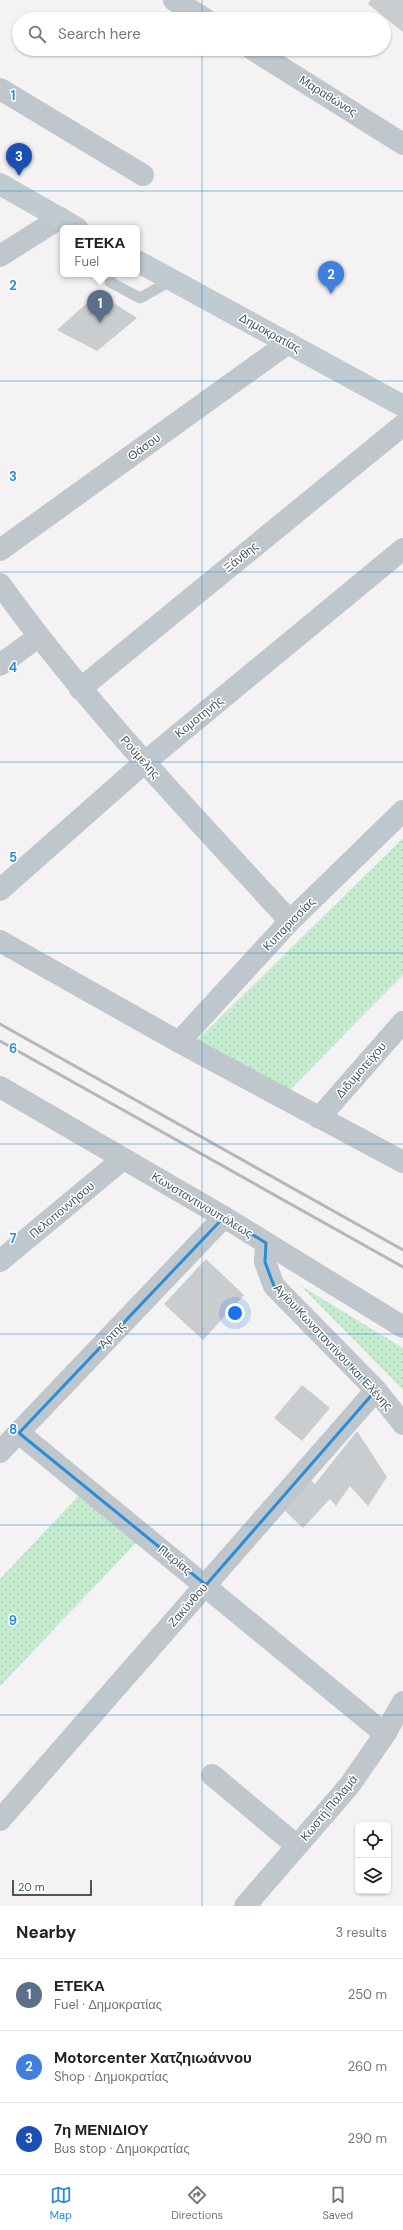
<!DOCTYPE html>
<meta charset="utf-8">
<style>
:root{--surface:#fff;--page:#f2f2f2;--text:#222;--muted:#767676;--line:#e0e0e0;--accent:#2a8dd5}
body{margin:0;font-family:"DM Sans",sans-serif;background:var(--page);color:var(--text)}
.controls{position:absolute;right:12px;bottom:12px;display:grid;overflow:hidden;border-radius:6px;box-shadow:0 1px 3px #0004}
.controls button{width:36px;height:36px;display:grid;place-items:center;padding:0;border:0;border-bottom:1px solid var(--line);background:var(--surface);color:var(--text);font:20px sans-serif}
.scale{position:absolute;left:12px;bottom:10px;width:80px;box-sizing:border-box;padding-left:4px;border:2px solid #4b575d;border-top:0;font-size:11px;line-height:14px;white-space:nowrap;color:#4b575d;-webkit-text-stroke:3px #fff;paint-order:stroke}
.you{position:absolute;left:235px;top:1313px;width:14px;height:14px;margin:-10px;border:3px solid #fff;border-radius:50%;background:#1a73e8;box-shadow:0 0 0 6px #1a73e833}
.badge{display:grid;place-items:center;width:26px;height:26px;border-radius:50%;background:var(--accent);color:#fff;font-size:13px;font-weight:700}
.pin{position:absolute;translate:-50% -33px;filter:drop-shadow(0 1px 2px #0008)}
.pin::after{content:'';position:absolute;top:21px;width:14px;height:12px;background:inherit;clip-path:polygon(0 0,100% 0,50% 100%)}
.popup{position:absolute;left:60px;top:225px;width:80px;height:52px;box-sizing:border-box;display:grid;place-content:center;border-radius:6px;background:var(--surface);filter:drop-shadow(0 1px 3px #0005);font-size:13px;white-space:nowrap;color:var(--muted)}
.popup b{font-size:15px;color:var(--text)}
.popup::after{content:'';position:absolute;left:50%;top:100%;margin-left:-8px;border:8px solid transparent;border-top-color:var(--surface)}
.list{margin:0;padding:0;list-style:none}
h2{display:flex;justify-content:space-between;align-items:center;height:52px;margin:0;padding:0 16px;font-size:17px}
h2 small{font-size:13px;font-weight:400;color:var(--muted)}
.list li{display:grid;grid-template-columns:26px 1fr auto;gap:12px;align-items:center;box-sizing:border-box;height:72px;padding:0 16px;border-top:1px solid var(--line)}
.list b{display:block;font-size:15px;white-space:nowrap}
.list p{margin:0;font-size:13px;white-space:nowrap;color:var(--muted)}
.list em{font-size:13px;font-style:normal;color:var(--muted)}
.icon{flex:none;width:22px;height:22px;fill:none;stroke:currentColor;stroke-width:2;stroke-linecap:round;stroke-linejoin:round}
.map{position:relative;flex:none;width:403px;height:1906px;overflow:hidden}
.search{position:absolute;background:var(--surface);box-shadow:0 1px 3px #0004;left:12px;right:12px;top:12px;height:44px;display:flex;align-items:center;gap:10px;box-sizing:border-box;padding:0 14px;border-radius:22px;color:var(--muted);font-size:15px}
.sheet{height:268px;background:var(--surface)}
nav{display:flex;justify-content:space-around;align-items:center;box-sizing:border-box;height:56px;border-top:1px solid var(--line);background:var(--surface);font-size:11px;color:var(--muted)}
nav a{display:grid;justify-items:center;gap:2px}
nav .on{color:var(--accent)}
.map>svg:first-child{display:block}
.park{fill:url(#park-dots)}
.building{fill:#c9cdd0}
.lines{fill:none;stroke-linecap:round;stroke-linejoin:round}
.service{stroke:#bfc7cd;stroke-width:11}
.minor{stroke:#bfc7cd;stroke-width:22}
.tertiary{stroke:#bfc7cd;stroke-width:22}
.secondary{stroke:#bfcad1;stroke-width:22}
.rail{stroke:#b4b8bb;stroke-width:3}
.marked{fill:none;stroke:#2a8dd5;stroke-width:3;stroke-linejoin:round}
.grid{fill:none;stroke:#2a8dd5;stroke-width:1;stroke-opacity:0.55}
.labels{text-anchor:middle;dominant-baseline:central;stroke-width:3;stroke-linejoin:round;paint-order:stroke}
.street-label{font-size:12px;fill:#4b575d;stroke:#fff}
.grid-label{font-size:13px;text-anchor:middle;font-weight:bold;fill:#2a8dd5;stroke:#fff;stroke-width:3;stroke-linejoin:round;paint-order:stroke}
</style>
<div class="map">
<svg width="403" height="1906" viewBox="0 0 403 1906">
<defs>
<pattern id="park-dots" width="8" height="8" patternUnits="userSpaceOnUse"><rect width="8" height="8" fill="#c5eccf"/><path d="M2 2h.1M6 6h.1" fill="none" stroke="#abccb4" stroke-width="1.8" stroke-linecap="round"/></pattern>
</defs>
<rect width="100%" height="100%" fill="#f4f2f2"/>
<path class="park" d="M403,838V975L289,1091L195,1042Z
M301,1286L403,1348V1390Z
M83,1491L137,1542L0,1686V1579Z"/>
<path class="building" d="M371,0H403V32L368,4Z
M98,293L137,318L97,351L57,330Z
M206,1259L244,1295L203,1340L164,1304Z
M302,1385L330,1408L302,1441L274,1418Z
M357,1431L387,1477L368,1506L350,1486L336,1506L330,1499L303,1528L279,1505L306,1476L315,1484Z"/>
<g class="lines">
<path class="service" d="M110,274V282L140,298L172,280"/>
<path class="minor" d="M174,0L205,19
M252,49L403,144
M0,89L143,175
M0,256L60,218
M0,550L288,343
M0,584C87,705 190,812 290,921
M0,665L38,637
M80,689L403,425
M0,890L145,762L403,549
M0,941L179,1042L403,1162
M179,1042L290,921L403,811
M319,1118L403,1022
M266,1243L265,1262L274,1286L376,1390L403,1424
M0,1261L123,1159
M19,1433L385,1734
M0,1452L224,1217
M212,1775L297,1846
M0,1820L376,1390"/>
<path class="tertiary" d="M0,1087L224,1217L403,1327
M245,1906L349,1786L385,1734L403,1702"/>
<path class="secondary" d="M0,184L77,228
M137,261L403,406"/>
<path class="rail" d="M0,1024L403,1250
M0,1041L403,1267"/>
</g>
<path class="marked" d="M224,1217L266,1243L265,1262L274,1286L376,1390L206,1585L19,1433Z"/>
<path class="grid" d="M202,0V19M202,49V1906M0,191H403M0,381H403M0,572H403M0,762H403M0,953H403M0,1144H403M0,1334H403M0,1525H403M0,1715H403"/>
<g class="labels">
<g class="street-label">
<text transform="translate(328 96) rotate(32)">Μαραθώνος</text>
<text transform="translate(270 333) rotate(29)">Δημοκρατίας</text>
<text transform="translate(144 447) rotate(-36)">Θάσου</text>
<text transform="translate(241 557) rotate(-39)">Ξάνθης</text>
<text transform="translate(199 717) rotate(-39)">Κομοτηνής</text>
<text transform="translate(140 757) rotate(48)">Ρούμελης</text>
<text transform="translate(289 924) rotate(-46)">Κυπαρισσίας</text>
<text transform="translate(361 1070) rotate(-49)">Διδυμοτείχου</text>
<text transform="translate(202 1205) rotate(31)">Κωνσταντινουπόλεως</text>
<text transform="translate(62 1210) rotate(-40)">Πελοποννήσου</text>
<text transform="translate(112 1335) rotate(-46)">Άρτης</text>
<text transform="translate(333 1347) rotate(47)">Αγίου Κωνσταντίνου και Ελένης</text>
<text transform="translate(175 1560) rotate(39)">Πιερίας</text>
<text transform="translate(188 1605) rotate(-49)">Ζακύνθου</text>
<text transform="translate(329 1808) rotate(-50)">Κωστή Παλαμά</text>
</g>
</g>
<g class="grid-label">
<text x="13" y="100">1</text>
<text x="13" y="290">2</text>
<text x="13" y="481">3</text>
<text x="13" y="672">4</text>
<text x="13" y="862">5</text>
<text x="13" y="1053">6</text>
<text x="13" y="1243">7</text>
<text x="13" y="1434">8</text>
<text x="13" y="1625">9</text>
</g>
</svg>
<div class="controls">
<button><svg class="icon" aria-label="locate" viewBox="0 0 24 24"><circle cx="12" cy="12" r="6"/><path d="M12 2v4M12 18v4M2 12h4M18 12h4"/></svg></button>
<button><svg class="icon" aria-label="layers" viewBox="0 0 24 24"><path d="M12 4l9 5-9 5-9-5zM3 14l9 5 9-5"/></svg></button>
</div>
<div class="scale">20 m</div>
<div class="you"></div>
<div class="pin badge" style="left:100px;top:323px;background:#5c6f8a">1</div>
<div class="popup"><b>ΕΤΕΚΑ</b>Fuel</div>
<div class="pin badge" style="left:331px;top:294px;background:#3f7fe0">2</div>
<div class="pin badge" style="left:19px;top:176px;background:#1a4fb4">3</div>
<div class="search"><svg class="icon" aria-label="search" viewBox="0 0 24 24"><circle cx="10" cy="10" r="6"/><path d="M15 15l6 6"/></svg>Search here</div>
</div>
<section class="sheet">
<h2>Nearby<small>3 results</small></h2>
<ul class="list">
<li><span class="badge" style="background:#5c6f8a">1</span><div><b>ΕΤΕΚΑ</b><p>Fuel · Δημοκρατίας</p></div><em>250 m</em></li>
<li><span class="badge" style="background:#3f7fe0">2</span><div><b>Motorcenter Χατζηιωάννου</b><p>Shop · Δημοκρατίας</p></div><em>260 m</em></li>
<li><span class="badge" style="background:#1a4fb4">3</span><div><b>7η ΜΕΝΙΔΙΟΥ</b><p>Bus stop · Δημοκρατίας</p></div><em>290 m</em></li>
</ul>
</section>
<nav>
<a class="on"><svg class="icon" aria-label="map" viewBox="0 0 24 24"><path d="M3 6l6-2 6 2 6-2v14l-6 2-6-2-6 2zM9 4v14M15 6v14"/></svg>Map</a>
<a><svg class="icon" aria-label="directions" viewBox="0 0 24 24"><path d="M12 3l9 9-9 9-9-9zM9 14v-3h6M13 9l2 2-2 2"/></svg>Directions</a>
<a><svg class="icon" aria-label="saved" viewBox="0 0 24 24"><path d="M7 4h10v16l-5-4-5 4z"/></svg>Saved</a>
</nav>
